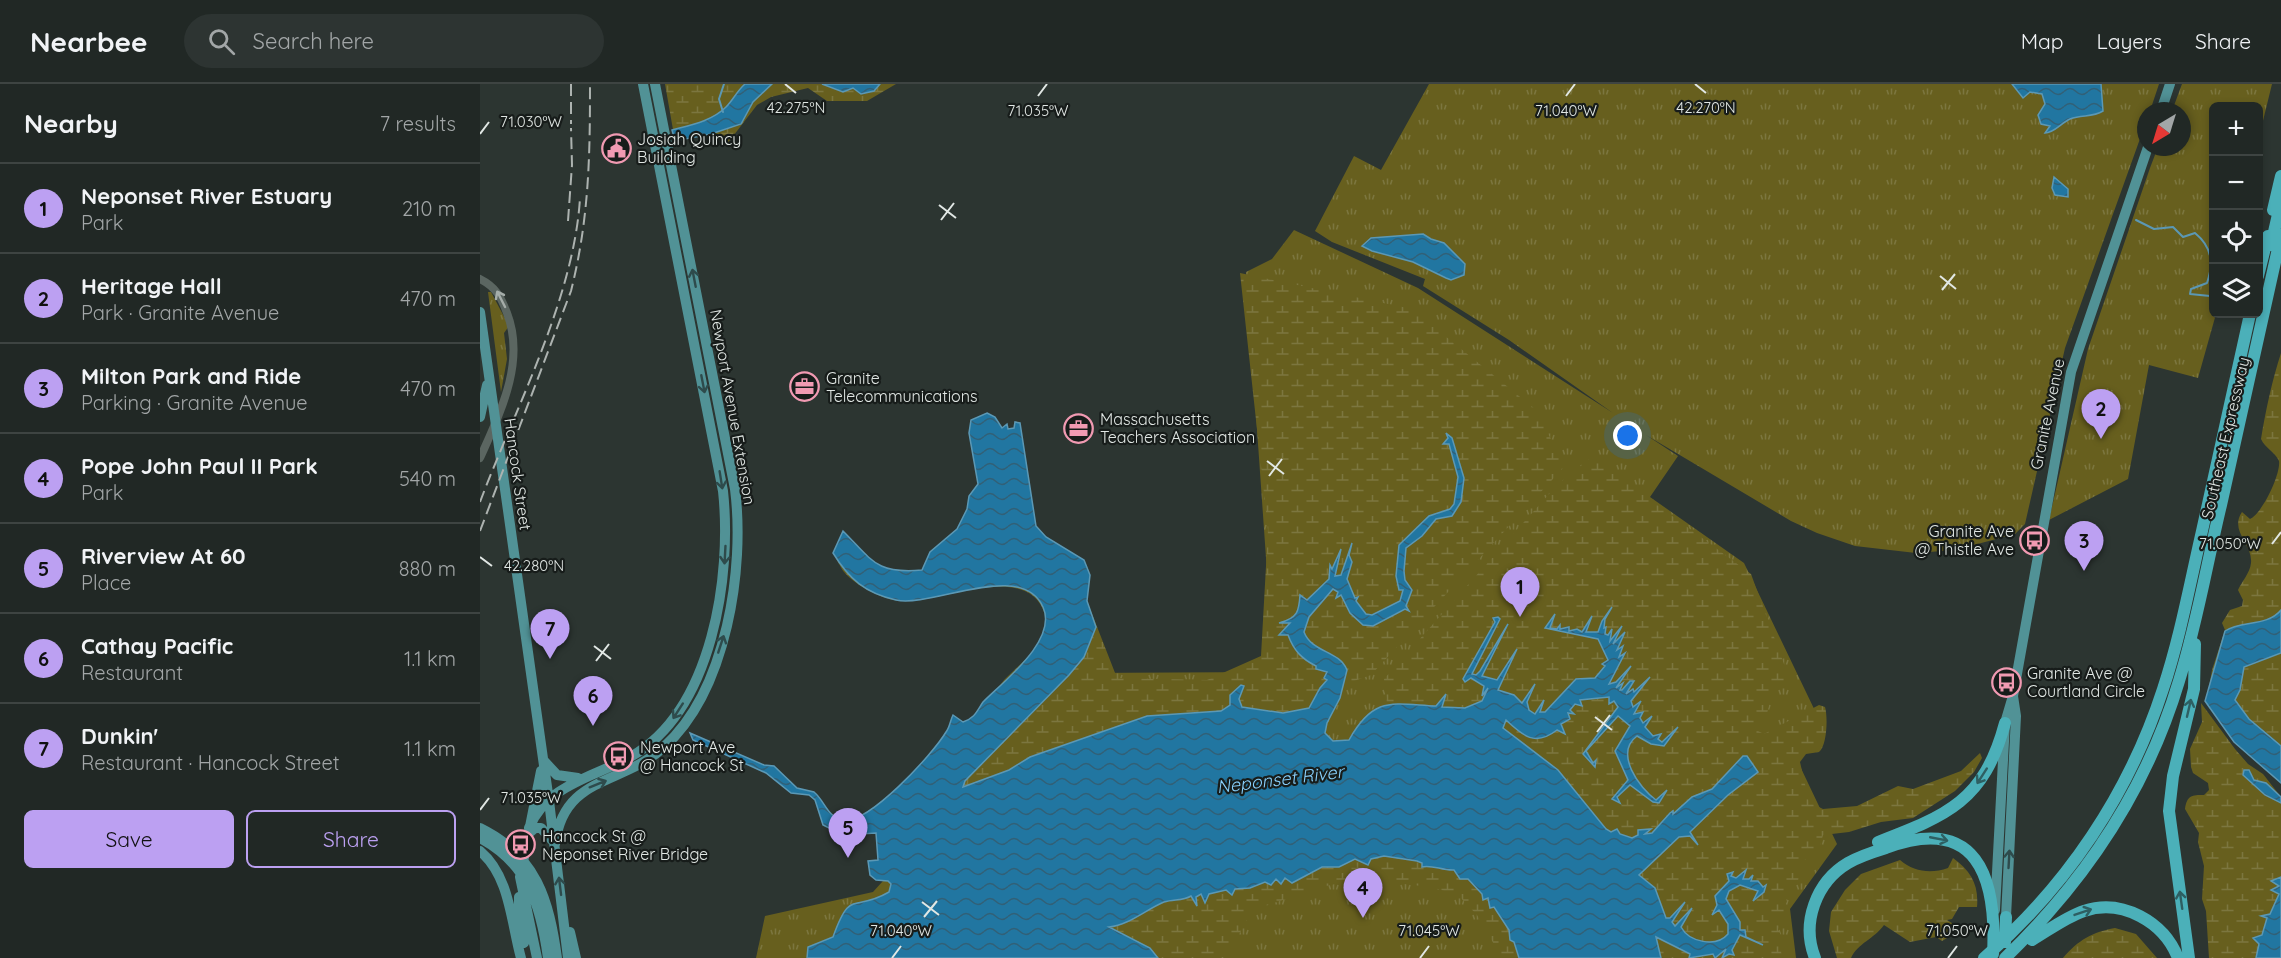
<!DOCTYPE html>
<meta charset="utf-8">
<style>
:root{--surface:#212825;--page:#2d3432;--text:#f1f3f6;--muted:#a2a6a7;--line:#3e4442;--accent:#bca0f2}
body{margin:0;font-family:Quicksand,sans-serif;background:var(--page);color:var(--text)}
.controls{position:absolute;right:18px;top:18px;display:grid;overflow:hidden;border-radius:9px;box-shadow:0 3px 9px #0003}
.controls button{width:54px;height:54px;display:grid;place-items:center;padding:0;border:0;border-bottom:2px solid var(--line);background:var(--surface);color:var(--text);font:30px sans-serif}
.compass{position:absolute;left:1657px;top:18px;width:54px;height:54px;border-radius:50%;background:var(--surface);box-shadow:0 3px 9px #0003;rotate:218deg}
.you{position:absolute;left:1148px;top:352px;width:21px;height:21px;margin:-15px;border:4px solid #fff;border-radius:50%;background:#1a73e8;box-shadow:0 0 0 9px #1a73e833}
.badge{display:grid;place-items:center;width:39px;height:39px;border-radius:50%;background:var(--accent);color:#111;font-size:20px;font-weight:700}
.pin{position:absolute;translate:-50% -50px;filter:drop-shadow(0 2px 3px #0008)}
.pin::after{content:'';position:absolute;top:32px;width:21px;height:18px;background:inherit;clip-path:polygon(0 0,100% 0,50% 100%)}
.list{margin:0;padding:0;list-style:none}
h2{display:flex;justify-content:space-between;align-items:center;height:78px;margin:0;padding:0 24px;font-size:26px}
h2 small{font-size:20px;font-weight:400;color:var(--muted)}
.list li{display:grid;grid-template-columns:39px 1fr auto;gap:18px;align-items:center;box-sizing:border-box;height:90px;padding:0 24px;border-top:2px solid var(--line)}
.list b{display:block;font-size:22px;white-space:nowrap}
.list p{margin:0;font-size:20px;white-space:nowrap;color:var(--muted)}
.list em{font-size:20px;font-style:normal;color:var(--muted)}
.actions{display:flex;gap:12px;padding:18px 24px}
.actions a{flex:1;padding:14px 0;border:2px solid var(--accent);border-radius:9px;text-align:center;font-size:21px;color:var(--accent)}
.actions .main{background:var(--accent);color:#111}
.icon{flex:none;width:33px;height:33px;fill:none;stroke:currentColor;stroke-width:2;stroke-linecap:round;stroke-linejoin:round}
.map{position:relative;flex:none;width:1801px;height:874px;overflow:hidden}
header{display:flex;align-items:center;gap:36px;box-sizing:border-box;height:84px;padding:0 30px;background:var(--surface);border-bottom:2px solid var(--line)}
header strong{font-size:28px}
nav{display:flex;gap:33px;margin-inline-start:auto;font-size:21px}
.search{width:420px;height:54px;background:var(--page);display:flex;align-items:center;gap:15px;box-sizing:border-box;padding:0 21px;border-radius:33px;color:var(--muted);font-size:22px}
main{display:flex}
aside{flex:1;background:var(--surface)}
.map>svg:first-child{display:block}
.grass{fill:url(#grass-tufts)}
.wetland{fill:url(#wetland-marsh)}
.water{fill:url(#water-waves);stroke:#5b98b5;stroke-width:1.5}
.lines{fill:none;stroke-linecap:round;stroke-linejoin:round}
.stream{stroke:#5b98b5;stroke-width:2}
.minor{stroke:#5b6661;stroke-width:8}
.major{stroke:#519296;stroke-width:10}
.highway{stroke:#4bb0b9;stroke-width:12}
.rail{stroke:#adb3b0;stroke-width:2;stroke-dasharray:12 6;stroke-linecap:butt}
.oneway{stroke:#2e4b4c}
.oneway2{stroke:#a5ada9}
.oneway3{stroke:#2e5f62}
.ticks{fill:none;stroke:#e1e7e4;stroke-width:2}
.labels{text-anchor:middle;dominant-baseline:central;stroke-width:4.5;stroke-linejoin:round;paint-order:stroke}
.poi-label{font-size:16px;fill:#e1e7e4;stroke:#171c1a;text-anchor:start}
.street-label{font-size:16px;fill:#e1e7e4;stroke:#171c1a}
.water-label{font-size:18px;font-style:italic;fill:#89d1fd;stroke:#171c1a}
.ticks-label{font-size:15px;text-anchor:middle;fill:#e1e7e4;stroke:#171c1a;stroke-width:4.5;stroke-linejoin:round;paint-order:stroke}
</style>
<header>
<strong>Nearbee</strong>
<div class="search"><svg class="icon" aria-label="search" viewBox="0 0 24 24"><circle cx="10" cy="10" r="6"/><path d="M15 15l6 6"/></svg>Search here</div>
<nav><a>Map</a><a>Layers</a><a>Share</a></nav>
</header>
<main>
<aside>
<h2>Nearby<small>7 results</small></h2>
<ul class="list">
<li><span class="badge">1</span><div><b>Neponset River Estuary</b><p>Park</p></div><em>210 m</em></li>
<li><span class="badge">2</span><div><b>Heritage Hall</b><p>Park · Granite Avenue</p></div><em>470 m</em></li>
<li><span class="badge">3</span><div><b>Milton Park and Ride</b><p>Parking · Granite Avenue</p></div><em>470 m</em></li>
<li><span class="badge">4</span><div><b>Pope John Paul II Park</b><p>Park</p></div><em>540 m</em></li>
<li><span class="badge">5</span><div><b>Riverview At 60</b><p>Place</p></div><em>880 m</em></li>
<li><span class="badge">6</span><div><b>Cathay Pacific</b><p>Restaurant</p></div><em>1.1 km</em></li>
<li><span class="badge">7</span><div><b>Dunkin'</b><p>Restaurant · Hancock Street</p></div><em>1.1 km</em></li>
</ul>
<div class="actions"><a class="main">Save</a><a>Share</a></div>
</aside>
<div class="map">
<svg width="1801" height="874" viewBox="0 0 1801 874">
<defs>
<pattern id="grass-tufts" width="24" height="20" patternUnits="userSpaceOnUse" patternTransform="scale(1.5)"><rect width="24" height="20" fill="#675f1e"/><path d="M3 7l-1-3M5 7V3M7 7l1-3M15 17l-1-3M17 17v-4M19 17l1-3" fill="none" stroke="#7c763f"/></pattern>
<pattern id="wetland-marsh" width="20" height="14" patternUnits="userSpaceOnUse" patternTransform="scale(1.5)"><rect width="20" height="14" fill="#675f1e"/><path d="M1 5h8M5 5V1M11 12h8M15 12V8" fill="none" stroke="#7c763f"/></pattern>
<pattern id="water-waves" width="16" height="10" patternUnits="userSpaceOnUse" patternTransform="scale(1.5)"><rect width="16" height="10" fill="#2176a1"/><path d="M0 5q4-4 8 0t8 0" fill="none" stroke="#316077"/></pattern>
</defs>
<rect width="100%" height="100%" fill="#2c3531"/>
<path class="grass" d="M949,0H1679L1670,27H1666V38L1585,264L1545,440L1535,450L1475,466L1436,469L1375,462L1337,449L1311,437L1166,351L1198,372L1170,413L1264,479L1337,631L1318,678L1357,760L1310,825L1316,874H276L285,832L393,808L487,704L599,589L794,588L766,188L792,175L814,146L938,204L1133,329L1029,256L943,202L945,195L852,158L835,147L874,72L901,86Z
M1702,0H1792L1779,53L1778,22H1734V230H1736L1718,294L1669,281L1648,395L1569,436L1608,265L1670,84L1678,63H1702V27H1692Z
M8,208H11L29,242L24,249L27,275L21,308Z"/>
<path class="wetland" d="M185,0H416L387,17H347L328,4L291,13L277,21L247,60L231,50L195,57Z
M760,189L932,225L1055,325L1085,382L891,591L863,601L845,648L853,657L869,656L879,638L907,619L904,595L1078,400L1112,373L1271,490L1308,591L1290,617L1286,634L1278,647L1284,650L1339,621L1345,623C1348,633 1347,662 1339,668L1326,670L1320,678L1329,718L1343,725L1377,722L1418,702L1433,705L1481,687L1500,669L1502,674L1494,688L1475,707L1433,734L1401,738L1369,748L1343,751L1339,765L1322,778L1318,798L1309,809L1305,823V838L1298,845L1304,858L1301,868L1303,874H1169L890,651L396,796L390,791L388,777L398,776L396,748L363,751L343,741L335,716L329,711L311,709L286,689L213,656L210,649L284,681L294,682L317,704L334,708C345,717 347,733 363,736C388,741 453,670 466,648C470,643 470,637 473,631L483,638L491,636L525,595L553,568L567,542C560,470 463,520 421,517C403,516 376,502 364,488C360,483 357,475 353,469L363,447C393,478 396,490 442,486L450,468L477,445L487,425L489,412L498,400L489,349L491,336L507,329L515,333L522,344L527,340L528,345L534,344L535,338L540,339L556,442L566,453L604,476L610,491L607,517L637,594L727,596L781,572L788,446Z
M1801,269V532L1726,620L1732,586L1745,546L1742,539L1750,526L1762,522L1763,516L1758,506C1762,497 1770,489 1771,479C1773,460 1749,447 1762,428L1770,435C1782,430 1801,390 1799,377C1795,368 1785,364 1781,355C1786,325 1792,297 1801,269Z
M1801,547V680L1766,650L1747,596Z
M1721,619L1755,665L1768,680L1783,690L1801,713V874H1729L1726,827L1722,815L1724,782L1718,758L1719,749L1705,725C1707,711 1712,711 1724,711L1729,706L1728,699L1713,689L1711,683L1710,665L1722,638Z
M860,766L993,782L1046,874H1022L997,831L978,811L951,803L879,795L846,802L785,822L769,832L746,874H564L605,840Z
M1473,774C1491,787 1499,801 1497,823H1479L1472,835L1467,836L1475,841L1471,852L1462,857L1456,853L1430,858L1404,841C1394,855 1378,859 1371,874H1357L1349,847L1351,828L1365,806L1381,790L1420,776C1434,788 1451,790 1468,784Z
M1635,844L1656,850L1677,874H1583C1598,856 1613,848 1635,844Z"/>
<path class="water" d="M265,0H292L273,18L261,40L231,50L195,57L192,46C211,41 232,37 246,23C253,16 257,7 265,0Z
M342,0H400L394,7L381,10L373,4L363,8Z
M1532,0H1621L1623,27C1612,34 1602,30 1590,35C1581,39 1574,49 1565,49L1570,42L1561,40L1558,31L1565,20L1562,10L1550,8L1543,14Z
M1574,93L1588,105V113L1575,111L1572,104Z
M943,150L951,155L964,159L985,180L984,191L971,196L966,194L933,178L892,167L882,162L891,154Z
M507,329L515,333L522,344L527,340L528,345L534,344L535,338L540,339L556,442L566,453L604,476L610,491L607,517L616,543L604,573L589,591L485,697L483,703L529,686L550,673L667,632L741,627L750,621V611L761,601L764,602L759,615L762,623L803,629L829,624L840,604L847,596L844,594L847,588L836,585V582C822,575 814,567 808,551H799L810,539H799C818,534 819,527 820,511L827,516L849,495L850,481L852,485L861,465L855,492L861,491L872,459L869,471L872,478L867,495L875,514L878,513L876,517L886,530L892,531L920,517L923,506H919L916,492L919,461L949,432L970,425L974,420L978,393L969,360H963L968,354L966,349L972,354L984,394L981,418L972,432L956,435L942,452L926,464L924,487L925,496L932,506L926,522L929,527L925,525L893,542L883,541L870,529L861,511L856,514L858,508L853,505L829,533L824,548C832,569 859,566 867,586L860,614L847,639L845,649L853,657L869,656C894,611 913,620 956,622L966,610L962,623L985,624L1002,617L1008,604L1002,612L1004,602L991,594L985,598L983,595L1015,538L1013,534L1018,533L1020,535L992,590L996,591L1000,587L1028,540L1002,592L1017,596L1037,565L1018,606L1034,611L1042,619L1055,600L1047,618L1049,626L1055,630L1064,616L1060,628H1065L1096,595L1115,594L1125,582L1122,580L1128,576L1118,555L1065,544L1075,530L1070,544L1077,545L1080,541V545L1089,543V547L1097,545L1102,548L1112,532L1106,548H1118L1122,537L1132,523L1125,535L1124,544L1126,543L1125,550L1128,551L1132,545L1130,557L1142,542L1133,560L1145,548L1137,566L1143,562L1139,573L1145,569L1129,600L1136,598L1151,582L1136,604L1143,599L1140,606H1142L1150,597H1154L1146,610L1153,605L1154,608L1170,593L1151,617L1153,623L1161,617L1154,630L1163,628L1160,634L1163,639L1172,632L1165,643L1173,652L1181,650L1178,655L1182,658L1198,643L1184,662L1171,660L1157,652C1134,669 1159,704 1176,716L1187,706L1179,719L1173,718L1150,701L1137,713L1140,719L1132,715L1148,696L1135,667L1150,642L1138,632L1106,667L1113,679L1116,676L1115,683L1103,670L1138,623L1134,617L1129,620V613L1100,616L1102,622L1095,620L1090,626L1094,630L1088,629L1090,635L1081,640L1085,650L1077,646C1055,663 1043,652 1026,636L1023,644L1078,686L1126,745L1131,748L1137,745L1140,750L1152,754L1158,751V746L1171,745L1165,750L1172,749L1190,729L1193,727V730L1212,713L1232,705L1263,672H1267L1278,688L1248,711L1210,748L1218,761L1210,752L1199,753L1159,791L1175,804L1186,834H1190L1205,818L1192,838L1195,842L1212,824L1201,843C1209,858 1236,864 1248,850V840L1239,826L1232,831L1237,821L1235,812L1249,797L1247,790L1253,788L1251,792L1256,794L1266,786L1263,795H1269L1273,791L1271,797H1278L1283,803L1286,801L1284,808L1273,817L1278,807L1260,801L1249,807L1246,815L1260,838V846H1265L1266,853L1283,861L1260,851L1252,866L1254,871L1249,870L1242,874L1246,865L1235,874L1233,870L1209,874L1210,870L1176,853L1181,874H1039L1034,858L1030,856L1029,846L1014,823L1010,824L1008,814L1003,816L1002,810L988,795H980L974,786C963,787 951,780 942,783V779L937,777L904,772L891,775L888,781L875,775L859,783H842L812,799L805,794L801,800L796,795L791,801L785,798L770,804L755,805L752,811L746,806L729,810L725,819L721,810L716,813L717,822L711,812C703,817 694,815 684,818C665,826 649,841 629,843L670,864L678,874H327L328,863L353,853C371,803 373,829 409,808L411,800L408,797L396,796L390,791L388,777L398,776L396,749L363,751L343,741L335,716L329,711L311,709L286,689L213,656L210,649L284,681L294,682L317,704L334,708C345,717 347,733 363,736C388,741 453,670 466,648C470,643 470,637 473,631L483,638C495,634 497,627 503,618C524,597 578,556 563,523C541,475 453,524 416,516C385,509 369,495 353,469L363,447C393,477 396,490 442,486L450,468L477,445L487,425L489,412L498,400L489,349L491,336Z
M1801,526V569L1764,583L1760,606L1755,616L1769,635L1801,662V699L1754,658L1725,617L1745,547C1761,536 1787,543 1801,526Z
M1764,686H1769L1774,696L1786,699L1801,713V719L1785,711L1763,691Z
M1801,793V874H1776L1779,860L1773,854L1782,851L1787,834L1781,832L1790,830L1799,810L1791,806L1799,802L1791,797Z"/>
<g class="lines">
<path class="stream" d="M243,28L239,15L244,0
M1656,136L1674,145L1693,143L1703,153L1715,149C1732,163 1734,179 1727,199L1711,205L1710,210L1730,212L1734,215
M1747,230H1748"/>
<path class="minor" d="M0,195C16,203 21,213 27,229C46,278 20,329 0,374"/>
<path class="major" d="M1681,27L1690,0
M0,228L69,717L88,874
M0,333L7,301
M64,677L77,691L98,694
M0,744C57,772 69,816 77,874
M49,744C67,700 115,693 152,672C233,625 252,491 243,407L163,0
M48,750L55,744H61L73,757
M0,754C49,780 61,823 68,874
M75,760C84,691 141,702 184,663C247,606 265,484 255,405L175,0
M0,767C30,792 31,838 41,874
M39,813V831L44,859
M1515,826L1525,639L1533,612L1591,288L1668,63
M1526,833L1536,632L1533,612
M90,848L96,874
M57,874L40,793L61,687"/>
<path class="highway" d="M1793,126L1801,92
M1791,161L1801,117
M1778,192L1788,152
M1398,758C1468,731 1504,717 1525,639
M1552,856C1569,846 1586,833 1604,827C1642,814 1684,838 1698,874
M1525,858L1526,833
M1335,874C1321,839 1336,798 1368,779C1380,772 1393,768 1406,764C1497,730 1517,793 1513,870
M1504,874C1587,802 1649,710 1683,605C1700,554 1710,499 1722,447C1738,374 1754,302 1770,230
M1525,874C1605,797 1667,704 1699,597C1717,540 1727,479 1741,421C1761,331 1781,241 1801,151
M1709,874L1689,727L1693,692L1714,605L1715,560"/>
<path class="rail" d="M91,0V40
M88,137L92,81L91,44
M0,418C35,325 94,214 100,114
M0,447L91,207C109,135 110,74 110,0"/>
</g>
<defs><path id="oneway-shaft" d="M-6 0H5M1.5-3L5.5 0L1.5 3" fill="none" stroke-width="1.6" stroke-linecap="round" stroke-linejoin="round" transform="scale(1.5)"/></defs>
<g class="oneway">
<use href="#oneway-shaft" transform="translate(214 194) rotate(-101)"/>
<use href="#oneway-shaft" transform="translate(223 300) rotate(79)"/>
<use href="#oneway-shaft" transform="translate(241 396) rotate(81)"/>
<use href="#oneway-shaft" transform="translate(245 471) rotate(93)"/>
<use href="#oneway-shaft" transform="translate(241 560) rotate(-72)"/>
<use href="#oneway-shaft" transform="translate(198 627) rotate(123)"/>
<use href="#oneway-shaft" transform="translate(118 700) rotate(-22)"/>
<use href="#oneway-shaft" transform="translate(1529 775) rotate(-87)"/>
<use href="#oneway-shaft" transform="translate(80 802) rotate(-97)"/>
</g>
<use class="oneway2" href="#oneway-shaft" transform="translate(21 215) rotate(-117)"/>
<g class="oneway3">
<use href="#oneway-shaft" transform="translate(1709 624) rotate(-77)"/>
<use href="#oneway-shaft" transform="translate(1502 692) rotate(123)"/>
<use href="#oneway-shaft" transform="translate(1459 755) rotate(11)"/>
<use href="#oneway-shaft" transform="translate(1701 816) rotate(-98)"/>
<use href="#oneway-shaft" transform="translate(1603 828) rotate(-19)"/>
</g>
<path class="ticks" d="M305,0L316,9M1215,0L1226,9M558,12L567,0M1086,12L1095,0M0,50L9,38M459,121L476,134M461,136L474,119M1460,192L1476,205M1462,206L1475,190M787,377L804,390M789,392L802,375M1792,460L1801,448M0,473L12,482M114,562L131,575M116,577L129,560M1115,633L1132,646M1117,648L1130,631M0,726L9,714M442,818L459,831M444,833L457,817M412,874L421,862M940,874L949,862M1468,874L1477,862"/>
<defs>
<symbol id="civic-ring" viewBox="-11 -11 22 22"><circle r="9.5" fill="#171c1a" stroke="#f19ab2" stroke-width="1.5"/><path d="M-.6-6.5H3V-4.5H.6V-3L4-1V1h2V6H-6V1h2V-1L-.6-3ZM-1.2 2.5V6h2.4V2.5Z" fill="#f19ab2"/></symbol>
<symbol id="office-ring" viewBox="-11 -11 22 22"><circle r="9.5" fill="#171c1a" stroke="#f19ab2" stroke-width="1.5"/><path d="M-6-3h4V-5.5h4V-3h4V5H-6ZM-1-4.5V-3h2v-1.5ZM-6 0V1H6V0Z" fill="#f19ab2"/></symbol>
<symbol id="bus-ring" viewBox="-11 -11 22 22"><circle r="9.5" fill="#171c1a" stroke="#f19ab2" stroke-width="1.5"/><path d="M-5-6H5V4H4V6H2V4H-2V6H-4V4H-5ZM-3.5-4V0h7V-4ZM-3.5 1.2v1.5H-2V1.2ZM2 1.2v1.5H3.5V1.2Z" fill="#f19ab2"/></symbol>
</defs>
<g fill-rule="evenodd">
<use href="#civic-ring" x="120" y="48" width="33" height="33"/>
<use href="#office-ring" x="308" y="286" width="33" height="33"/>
<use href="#office-ring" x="582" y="328" width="33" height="33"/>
<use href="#bus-ring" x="1538" y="440" width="33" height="33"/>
<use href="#bus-ring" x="1510" y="582" width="33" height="33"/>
<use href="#bus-ring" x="122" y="656" width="33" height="33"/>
<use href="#bus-ring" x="24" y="744" width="33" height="33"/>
</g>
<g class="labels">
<g class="poi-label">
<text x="157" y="55">Josiah Quincy<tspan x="157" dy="18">Building</tspan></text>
<text x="346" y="294">Granite<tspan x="346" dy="18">Telecommunications</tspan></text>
<text x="620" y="335">Massachusetts<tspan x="620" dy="18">Teachers Association</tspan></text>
<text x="1534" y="447" text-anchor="end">Granite Ave<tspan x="1534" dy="18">@ Thistle Ave</tspan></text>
<text x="1547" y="589">Granite Ave @<tspan x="1547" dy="18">Courtland Circle</tspan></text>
<text x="160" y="663">Newport Ave<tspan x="160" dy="18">@ Hancock St</tspan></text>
<text x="62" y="752">Hancock St @<tspan x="62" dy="18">Neponset River Bridge</tspan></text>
</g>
<g class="street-label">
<text transform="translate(253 323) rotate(80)">Newport Avenue Extension</text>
<text transform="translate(1567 330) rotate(-78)">Granite Avenue</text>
<text transform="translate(1745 354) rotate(-77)">Southeast Expressway</text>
<text transform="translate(38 390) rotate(82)">Hancock Street</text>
</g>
<g class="water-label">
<text transform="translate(800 695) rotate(-7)">Neponset River</text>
</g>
</g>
<g class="ticks-label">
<text x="316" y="29">42.275°N</text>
<text x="1226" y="29">42.270°N</text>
<text x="558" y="32">71.035°W</text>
<text x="1086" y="32">71.040°W</text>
<text x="51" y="43">71.030°W</text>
<text x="1750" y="465">71.050°W</text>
<text x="54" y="487">42.280°N</text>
<text x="51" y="719">71.035°W</text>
<text x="421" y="852">71.040°W</text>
<text x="949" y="852">71.045°W</text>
<text x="1477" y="852">71.050°W</text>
</g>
</svg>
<div class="controls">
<button>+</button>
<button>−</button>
<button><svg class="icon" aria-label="locate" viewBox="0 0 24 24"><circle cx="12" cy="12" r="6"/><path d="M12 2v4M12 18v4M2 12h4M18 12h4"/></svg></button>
<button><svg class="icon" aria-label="layers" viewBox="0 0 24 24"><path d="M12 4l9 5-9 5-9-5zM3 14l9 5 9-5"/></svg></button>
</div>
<svg class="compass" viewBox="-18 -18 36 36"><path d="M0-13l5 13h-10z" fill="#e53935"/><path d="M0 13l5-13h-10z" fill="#a2a6a7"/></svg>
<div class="you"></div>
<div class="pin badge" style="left:1040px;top:533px">1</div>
<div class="pin badge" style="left:1621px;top:355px">2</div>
<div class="pin badge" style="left:1604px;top:487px">3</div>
<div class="pin badge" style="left:883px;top:834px">4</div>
<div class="pin badge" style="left:368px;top:774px">5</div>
<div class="pin badge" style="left:113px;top:642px">6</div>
<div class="pin badge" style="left:70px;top:575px">7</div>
</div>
</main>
